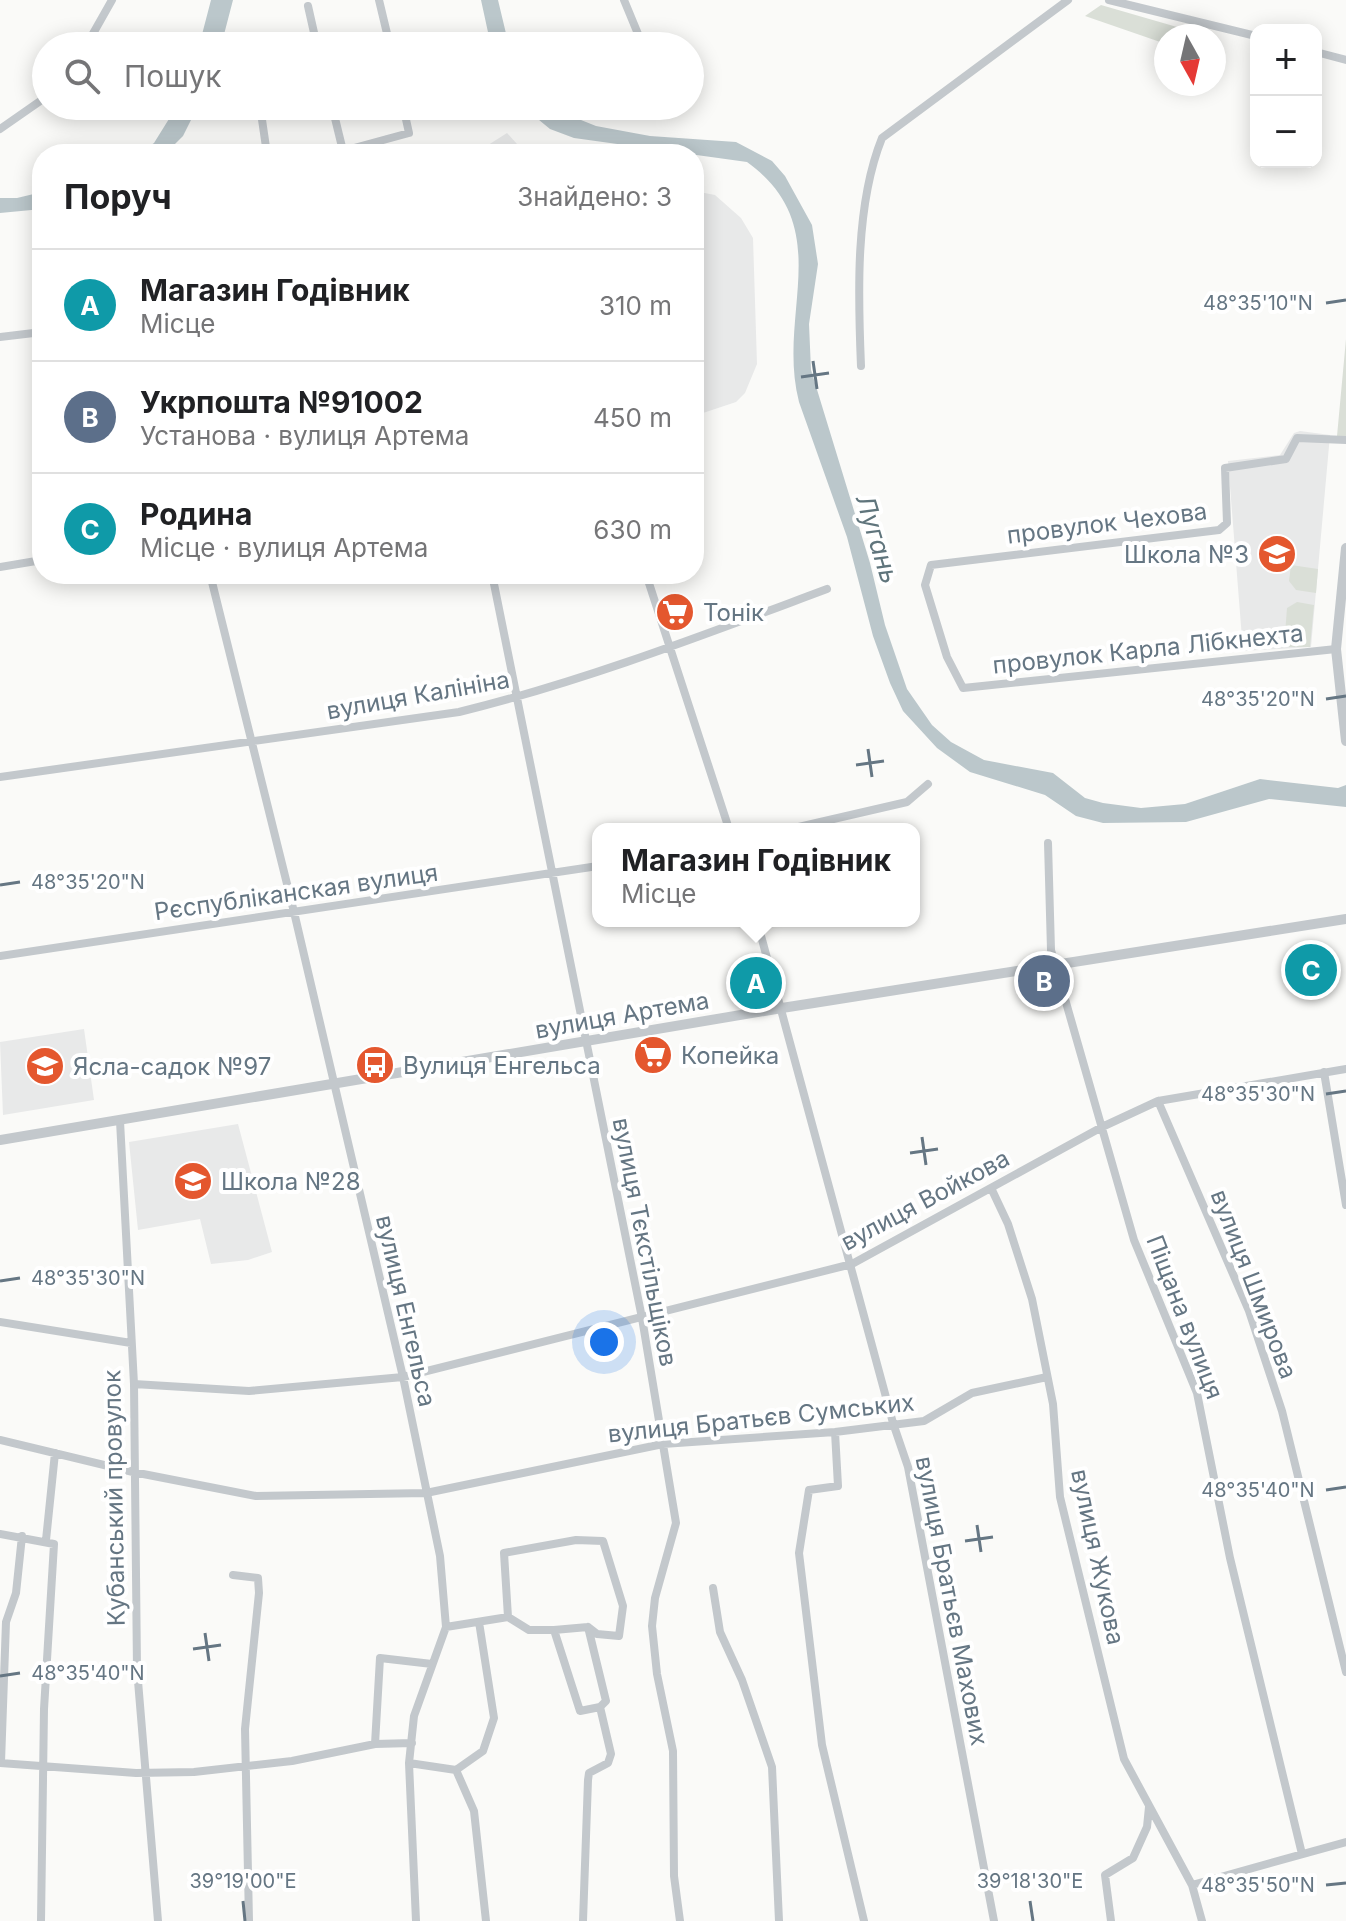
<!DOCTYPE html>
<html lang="uk">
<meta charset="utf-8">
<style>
:root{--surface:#fff;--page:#f6f6f6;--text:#202124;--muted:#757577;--line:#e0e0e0;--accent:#d93025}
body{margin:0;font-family:Inter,sans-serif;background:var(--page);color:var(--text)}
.controls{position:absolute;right:24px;top:24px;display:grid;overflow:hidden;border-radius:16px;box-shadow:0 4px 20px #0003}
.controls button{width:72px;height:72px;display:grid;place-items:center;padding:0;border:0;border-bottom:2px solid var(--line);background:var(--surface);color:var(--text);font:40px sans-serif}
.compass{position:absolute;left:1154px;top:24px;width:72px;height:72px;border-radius:50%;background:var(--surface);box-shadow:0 4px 20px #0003;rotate:172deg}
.you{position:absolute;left:604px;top:1342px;width:28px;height:28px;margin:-20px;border:6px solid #fff;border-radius:50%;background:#1a73e8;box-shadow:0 0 0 12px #1a73e833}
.badge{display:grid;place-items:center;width:52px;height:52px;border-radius:50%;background:var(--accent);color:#fff;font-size:26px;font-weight:700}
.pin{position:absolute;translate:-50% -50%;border:4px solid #fff;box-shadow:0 2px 8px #0006}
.popup{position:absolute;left:592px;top:823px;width:328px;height:104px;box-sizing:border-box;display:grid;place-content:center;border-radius:16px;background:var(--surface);filter:drop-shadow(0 2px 6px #0005);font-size:26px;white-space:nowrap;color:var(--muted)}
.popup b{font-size:30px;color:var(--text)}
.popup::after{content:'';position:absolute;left:50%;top:100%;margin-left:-16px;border:16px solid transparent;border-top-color:var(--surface)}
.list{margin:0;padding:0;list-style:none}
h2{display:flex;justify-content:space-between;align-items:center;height:104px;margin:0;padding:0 32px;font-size:34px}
h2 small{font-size:26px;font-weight:400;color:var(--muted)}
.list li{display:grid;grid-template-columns:52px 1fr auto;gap:24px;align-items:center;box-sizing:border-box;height:112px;padding:0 32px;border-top:2px solid var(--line)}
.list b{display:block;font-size:30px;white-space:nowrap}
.list p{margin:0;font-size:26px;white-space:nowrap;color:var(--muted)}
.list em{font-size:26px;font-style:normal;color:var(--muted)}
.icon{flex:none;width:44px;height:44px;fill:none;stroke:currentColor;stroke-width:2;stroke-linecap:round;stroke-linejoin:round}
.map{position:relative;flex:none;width:1346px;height:1921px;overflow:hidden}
.search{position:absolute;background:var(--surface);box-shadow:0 4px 20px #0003;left:32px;top:32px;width:672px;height:88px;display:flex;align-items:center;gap:20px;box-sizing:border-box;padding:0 28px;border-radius:44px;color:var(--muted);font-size:30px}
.panel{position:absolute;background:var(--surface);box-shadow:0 4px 20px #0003;left:32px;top:144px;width:672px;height:440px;border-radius:32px}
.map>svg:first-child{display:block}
.built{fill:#e8e9e9}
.green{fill:#dadfd7}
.water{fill:#bbc7cb}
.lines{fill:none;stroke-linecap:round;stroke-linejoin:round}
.minor{stroke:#c3c8cc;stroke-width:8}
.tertiary{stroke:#c3c8cc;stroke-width:10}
.ticks{fill:none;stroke:#657683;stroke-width:3}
.labels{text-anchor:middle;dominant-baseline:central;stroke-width:8;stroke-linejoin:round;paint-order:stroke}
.street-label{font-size:24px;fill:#657683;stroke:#fff}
.poi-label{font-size:24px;fill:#657683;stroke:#fff;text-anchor:start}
.water-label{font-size:26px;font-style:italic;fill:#60757c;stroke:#fff}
.ticks-label{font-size:20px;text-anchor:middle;fill:#657683;stroke:#fff;stroke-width:8;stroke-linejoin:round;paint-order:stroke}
</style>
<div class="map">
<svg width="1346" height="1921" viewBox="0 0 1346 1921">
<rect width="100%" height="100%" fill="#fafaf8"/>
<path class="built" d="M507,133L526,154H474Z
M694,191L715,195L741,218L753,238L757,364L745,393L736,402L694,416Z
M1300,431L1330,435L1311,647L1243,651L1228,461L1280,455L1294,433Z
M84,1029L94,1100L3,1115L0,1042Z
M238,1124L272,1252L248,1260L211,1264L200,1219L138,1230L129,1142Z"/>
<path class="green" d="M1101,5L1208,36H1166V44L1085,16Z
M1346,339V438L1337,436Z
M1291,565L1318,569L1316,593L1296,590L1289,581Z
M1297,602L1314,605L1310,647H1284L1287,608Z"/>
<path class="water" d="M211,0H233L221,46H199Z
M481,0H498L509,46H491Z
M177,106H198L183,136L165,154H138L154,143Z
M522,106H546L596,126L650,136L736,142L772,161L785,176L812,225L818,264L809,324L811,370L870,563L885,625L907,689L932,725L951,742L984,760L1053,773L1085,798L1103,803L1141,808L1185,804L1260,779L1338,788L1346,785V807L1269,799L1186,822L1103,823L1076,816L1045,795L970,772L937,748L903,711L890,683L873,636L847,537L799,402C776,313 838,228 747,162L574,138L550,129Z
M42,192V209L0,213V198H17Z"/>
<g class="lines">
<path class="minor" d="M379,0L390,46
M624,0L643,46
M1109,0L1256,36
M308,6L317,46
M86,46L112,0
M1316,52L1346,60
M260,106L267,154
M332,106L343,151L409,133L403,106
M0,129L46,97
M0,337L42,332
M861,366C858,295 855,205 882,138L1068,0
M0,567L42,560
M210,574L294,912L403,1377L440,1556L446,1627L414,1716L409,1763L416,1921
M492,574L642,1318L676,1523L655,1598L652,1626L657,1674L673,1751L674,1876L680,1921
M646,574L729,829
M1336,649L963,688L947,657L925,585L931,565L1219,530L1227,523L1225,468L1286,459L1297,438L1346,440
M0,777L459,712C585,681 706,634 827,589
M790,829L907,802L928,784
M1048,843L1051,950L1134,1240L1197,1393L1230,1558L1302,1854
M757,921L893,1423L908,1467L994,1921
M0,956L598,866
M1324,1072L1346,1205
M1158,1101L1249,1311L1282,1411L1346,1672
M120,1121L134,1384L137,1669L158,1921
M992,1190L1008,1224L1032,1299L1053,1404L1060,1497L1124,1759L1192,1885L1202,1921
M0,1322L131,1343
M134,1384L249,1391L403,1377L852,1264L1102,1127L1158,1101L1346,1069
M835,1432L838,1486L809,1490L799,1553L822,1745L864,1921
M0,1440L133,1472L256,1496L426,1493L663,1444L835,1432L924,1421L972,1393L1047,1377
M0,1534L54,1544L44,1709L41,1921
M46,1540L55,1453
M233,1575L258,1578L259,1593L245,1729L249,1921
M713,1588L720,1632L742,1680L772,1767L779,1921
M508,1617L504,1553L576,1540L603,1541L623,1606L619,1636L597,1634L588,1627L606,1701L600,1707L611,1754L608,1763L589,1773L588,1780L583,1921
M479,1622L494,1718L483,1751L456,1770L474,1811L486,1921
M446,1627L508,1617L529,1630H554L580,1711L600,1707
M554,1630L588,1627
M375,1744L380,1658L432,1664
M1,1762L6,1622L16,1593L22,1536
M0,1763L136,1773L194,1772L292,1761L375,1744L412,1743
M409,1763L456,1770
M1192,1885L1346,1842
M1111,1921L1105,1875L1133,1858L1147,1827L1149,1807"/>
<path class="tertiary" d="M1346,548L1336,649L1346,741
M0,1140L782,1008L1346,919"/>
</g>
<path class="ticks" d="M1326,303L1346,300M813,361L817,389M801,377L829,373M1326,699L1346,696M868,749L872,777M856,765L884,761M0,885L20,882M1326,1094L1346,1091M922,1137L926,1165M910,1153L938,1149M0,1281L20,1278M1326,1490L1346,1487M977,1525L981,1552M965,1541L993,1537M205,1633L209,1661M193,1649L221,1645M0,1676L20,1673M1326,1885L1346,1883M243,1901L245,1921M1030,1901L1033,1921"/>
<defs>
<symbol id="school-disc" viewBox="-11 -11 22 22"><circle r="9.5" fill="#e4572e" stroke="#fff"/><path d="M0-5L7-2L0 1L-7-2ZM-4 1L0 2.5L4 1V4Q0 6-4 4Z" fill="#fff"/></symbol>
<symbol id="supermarket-disc" viewBox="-11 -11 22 22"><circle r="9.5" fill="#e4572e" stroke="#fff"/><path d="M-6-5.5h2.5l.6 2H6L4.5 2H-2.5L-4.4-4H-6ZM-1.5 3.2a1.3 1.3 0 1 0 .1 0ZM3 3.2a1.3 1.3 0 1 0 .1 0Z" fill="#fff"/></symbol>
<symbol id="bus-disc" viewBox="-11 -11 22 22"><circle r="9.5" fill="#e4572e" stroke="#fff"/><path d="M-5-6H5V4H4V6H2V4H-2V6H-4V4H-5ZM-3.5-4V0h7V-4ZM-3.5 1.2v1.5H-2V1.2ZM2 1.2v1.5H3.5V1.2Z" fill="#fff"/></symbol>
</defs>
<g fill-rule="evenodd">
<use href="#school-disc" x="1255" y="532" width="44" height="44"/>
<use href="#supermarket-disc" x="653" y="590" width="44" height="44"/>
<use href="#supermarket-disc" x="631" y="1033" width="44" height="44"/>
<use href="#bus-disc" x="353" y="1043" width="44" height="44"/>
<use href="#school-disc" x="23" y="1044" width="44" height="44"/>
<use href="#school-disc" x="171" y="1159" width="44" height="44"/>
</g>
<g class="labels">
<g class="street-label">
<text transform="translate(1107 523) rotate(-7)">провулок Чехова</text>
<text transform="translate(1148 649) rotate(-6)">провулок Карла Лібкнехта</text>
<text transform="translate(418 695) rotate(-10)">вулиця Калініна</text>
<text transform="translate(296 892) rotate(-8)">Рєспубліканская вулиця</text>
<text transform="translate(622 1015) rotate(-10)">вулиця Артема</text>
<text transform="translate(925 1200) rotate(-28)">вулиця Войкова</text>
<text transform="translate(645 1242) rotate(79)">вулиця Тєкстільщіков</text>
<text transform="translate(1254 1284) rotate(69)">вулиця Шмирова</text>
<text transform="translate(406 1311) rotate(77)">вулиця Енгельса</text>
<text transform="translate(1185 1317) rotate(69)">Піщана вулиця</text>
<text transform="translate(761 1418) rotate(-6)">вулиця Братьєв Сумських</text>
<text transform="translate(114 1498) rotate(-91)">Кубанський провулок</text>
<text transform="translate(1098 1557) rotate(78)">вулиця Жукова</text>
<text transform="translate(952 1601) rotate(79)">вулиця Братьєв Махових</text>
</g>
<g class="poi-label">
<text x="1249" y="554" text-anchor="end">Школа №3</text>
<text x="703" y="612">Тонік</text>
<text x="681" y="1055">Копейка</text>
<text x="403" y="1065">Вулиця Енгельса</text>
<text x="73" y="1066">Ясла-садок №97</text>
<text x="221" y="1181">Школа №28</text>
</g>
<g class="water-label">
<text transform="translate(878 539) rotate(73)">Лугань</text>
</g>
</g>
<g class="ticks-label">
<text x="1258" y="310">48°35'10"N</text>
<text x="1258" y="706">48°35'20"N</text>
<text x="88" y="889">48°35'20"N</text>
<text x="1258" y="1101">48°35'30"N</text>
<text x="88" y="1285">48°35'30"N</text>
<text x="1258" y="1497">48°35'40"N</text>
<text x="88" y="1680">48°35'40"N</text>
<text x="243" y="1888">39°19'00"E</text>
<text x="1030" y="1888">39°18'30"E</text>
<text x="1258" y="1892">48°35'50"N</text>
</g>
</svg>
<div class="controls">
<button>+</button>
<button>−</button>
</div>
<svg class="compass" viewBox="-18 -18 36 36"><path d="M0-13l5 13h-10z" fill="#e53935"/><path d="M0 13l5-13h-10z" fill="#757577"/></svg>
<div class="you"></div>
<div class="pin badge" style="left:756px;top:983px;background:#0f9aa8">A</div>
<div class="popup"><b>Магазин Годівник</b>Місце</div>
<div class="pin badge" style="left:1044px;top:981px;background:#5c6f8a">B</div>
<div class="pin badge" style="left:1311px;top:970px;background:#0f9aa8">C</div>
<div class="search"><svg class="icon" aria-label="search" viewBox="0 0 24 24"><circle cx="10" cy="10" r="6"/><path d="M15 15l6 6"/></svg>Пошук</div>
<section class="panel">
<h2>Поруч<small>Знайдено: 3</small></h2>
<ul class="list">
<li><span class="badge" style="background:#0f9aa8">A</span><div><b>Магазин Годівник</b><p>Місце</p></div><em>310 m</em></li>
<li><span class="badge" style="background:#5c6f8a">B</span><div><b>Укрпошта №91002</b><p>Установа · вулиця Артема</p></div><em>450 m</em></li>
<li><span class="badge" style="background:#0f9aa8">C</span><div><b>Родина</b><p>Місце · вулиця Артема</p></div><em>630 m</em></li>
</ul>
</section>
</div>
